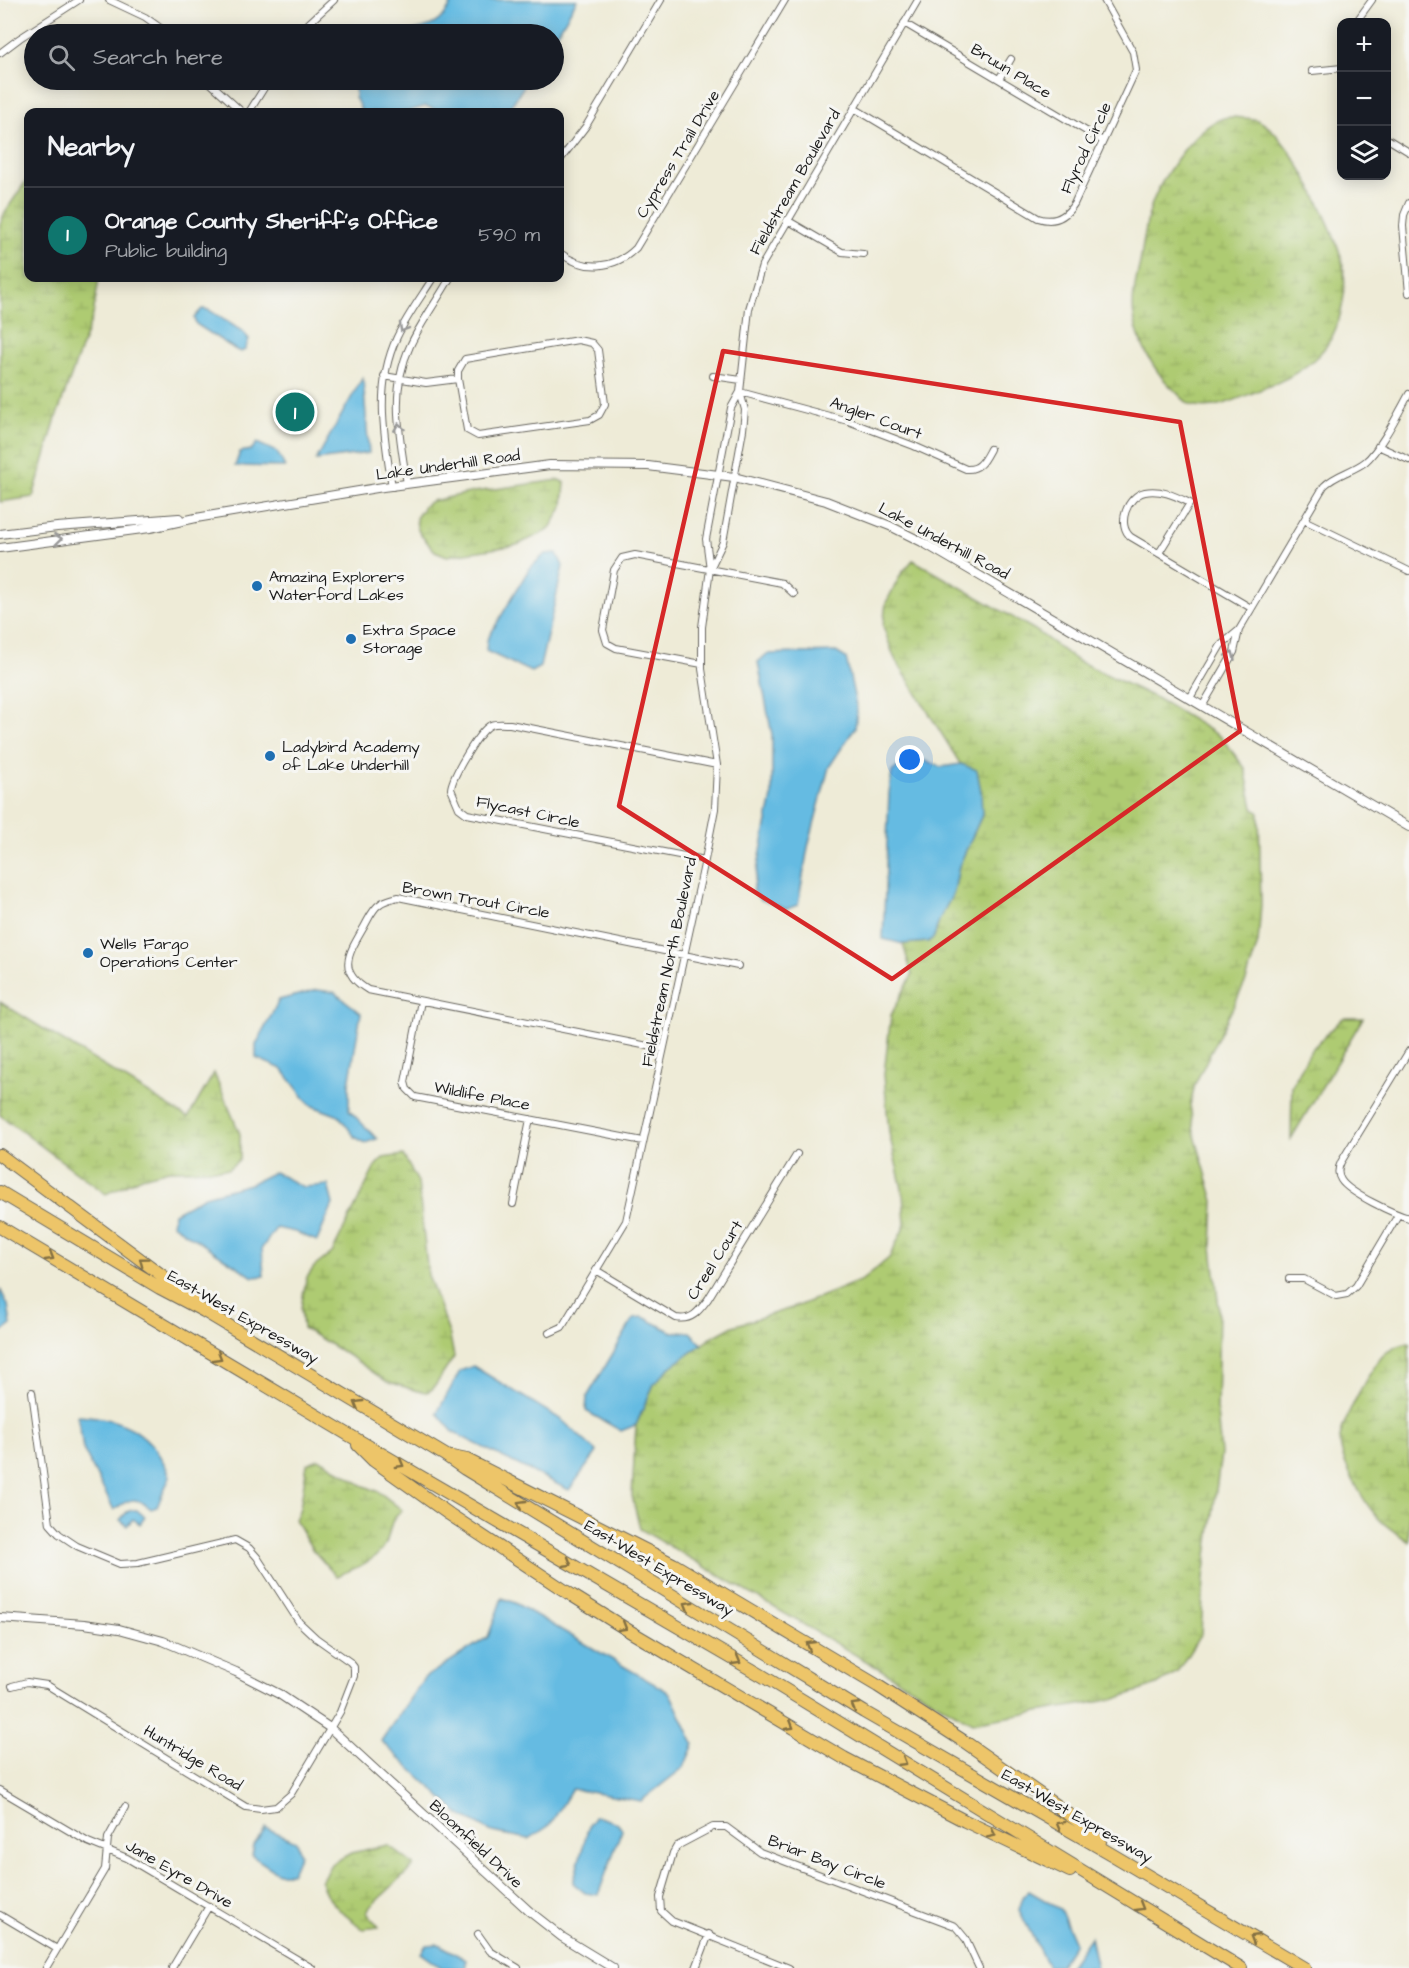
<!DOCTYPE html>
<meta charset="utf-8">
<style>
:root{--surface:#171b24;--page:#20242c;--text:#f1f3f6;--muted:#9ea1a6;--line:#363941;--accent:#0f766e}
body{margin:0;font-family:"Architects Daughter",sans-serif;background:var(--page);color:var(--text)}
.controls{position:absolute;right:18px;top:18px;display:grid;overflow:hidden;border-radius:12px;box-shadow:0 3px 15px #0003}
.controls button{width:54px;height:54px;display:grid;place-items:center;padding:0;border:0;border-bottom:2px solid var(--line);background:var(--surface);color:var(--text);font:30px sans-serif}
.you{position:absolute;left:910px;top:760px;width:21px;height:21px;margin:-15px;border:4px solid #fff;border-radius:50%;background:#1a73e8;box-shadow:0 0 0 9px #1a73e833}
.badge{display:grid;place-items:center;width:39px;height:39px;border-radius:50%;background:var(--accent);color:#fff;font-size:20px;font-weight:700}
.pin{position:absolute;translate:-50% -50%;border:3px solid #fff;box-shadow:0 2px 6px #0006}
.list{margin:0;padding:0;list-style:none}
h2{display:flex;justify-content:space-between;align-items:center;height:78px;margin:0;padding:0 24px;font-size:26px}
h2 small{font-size:20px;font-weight:400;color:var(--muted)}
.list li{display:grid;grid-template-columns:39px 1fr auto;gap:18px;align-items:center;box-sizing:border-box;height:96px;padding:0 24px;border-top:2px solid var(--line)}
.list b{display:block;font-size:22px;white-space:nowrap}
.list p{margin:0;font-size:20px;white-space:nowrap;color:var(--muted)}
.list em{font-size:20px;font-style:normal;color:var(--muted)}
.icon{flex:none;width:33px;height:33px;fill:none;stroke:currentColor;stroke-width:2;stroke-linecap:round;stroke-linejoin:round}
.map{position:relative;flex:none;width:1409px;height:1968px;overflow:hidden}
.search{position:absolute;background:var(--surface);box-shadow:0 3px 15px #0003;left:24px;top:24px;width:540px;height:66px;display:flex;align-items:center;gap:15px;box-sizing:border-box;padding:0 21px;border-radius:33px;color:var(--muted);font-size:22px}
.panel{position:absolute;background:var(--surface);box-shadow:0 3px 15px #0003;left:24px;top:108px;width:540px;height:174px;border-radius:12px}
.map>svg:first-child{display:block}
.wetland{fill:url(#wetland-marsh);stroke:#657447;stroke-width:1.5}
.water{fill:#65bbe2;stroke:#406c7f;stroke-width:1.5}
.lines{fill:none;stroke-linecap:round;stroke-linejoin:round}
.minor-casing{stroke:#66645d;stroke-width:8}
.tertiary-casing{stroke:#66645d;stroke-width:10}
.motorway-casing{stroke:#66645d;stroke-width:14}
.minor{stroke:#fff;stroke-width:6}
.tertiary{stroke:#fff;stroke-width:8}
.motorway{stroke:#edc569;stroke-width:12}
.oneway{stroke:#999}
.oneway2{stroke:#847042}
.marked{fill:none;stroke:#d62828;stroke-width:4.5;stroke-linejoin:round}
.poi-dot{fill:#1f6fb2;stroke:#f6f6f2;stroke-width:2}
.labels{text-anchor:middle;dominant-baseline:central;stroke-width:6;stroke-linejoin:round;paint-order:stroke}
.street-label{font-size:16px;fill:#1c1c1c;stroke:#f6f6f2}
.poi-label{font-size:16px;fill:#1c1c1c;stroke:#f6f6f2;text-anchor:start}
</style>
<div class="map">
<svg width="1409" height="1968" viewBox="0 0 1409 1968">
<defs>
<pattern id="wetland-marsh" width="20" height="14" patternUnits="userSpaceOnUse" patternTransform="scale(1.5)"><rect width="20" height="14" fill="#aecb72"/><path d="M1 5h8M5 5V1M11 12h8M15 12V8" fill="none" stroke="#95ae62"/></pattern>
</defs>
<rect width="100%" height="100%" fill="#f6f6f2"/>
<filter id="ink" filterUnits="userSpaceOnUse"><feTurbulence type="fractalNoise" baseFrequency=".0167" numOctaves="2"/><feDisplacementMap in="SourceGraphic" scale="12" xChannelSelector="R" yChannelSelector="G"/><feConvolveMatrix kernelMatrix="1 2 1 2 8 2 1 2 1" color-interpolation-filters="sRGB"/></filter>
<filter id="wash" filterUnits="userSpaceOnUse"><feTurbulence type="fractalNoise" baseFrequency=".008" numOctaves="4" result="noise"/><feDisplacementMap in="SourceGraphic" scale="24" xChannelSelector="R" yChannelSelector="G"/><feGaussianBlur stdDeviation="1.35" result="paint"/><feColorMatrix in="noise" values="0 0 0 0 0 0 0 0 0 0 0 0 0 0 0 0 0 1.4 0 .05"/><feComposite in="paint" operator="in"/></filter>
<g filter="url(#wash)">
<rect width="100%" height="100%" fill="#eeebd7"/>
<path class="wetland" d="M1234,117C1241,118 1250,118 1257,120C1290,133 1336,231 1343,265C1347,285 1343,309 1336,328C1324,360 1292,378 1262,389C1241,397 1215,412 1192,405C1185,403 1178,393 1172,388C1153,370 1138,342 1134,317C1131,300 1136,280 1140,263C1143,245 1145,227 1150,210C1158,182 1193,129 1221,119C1225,117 1230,117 1234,117Z
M28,178V278H99L93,315L56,418L33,497L0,502V224L5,212Z
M559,480L565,483L563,506L549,530L517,545L447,556L435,551L420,534L417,527L416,518L425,505L432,501L474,492Z
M913,560L1035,630L1076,660L1158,699L1221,737L1245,768L1253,808L1259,813L1261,904L1258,943L1246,981L1195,1084L1190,1105L1194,1132L1214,1201L1212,1247L1219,1308L1217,1412L1221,1454L1204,1578L1201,1634L1177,1672L1157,1685L1115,1699L972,1723L640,1529L632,1496L636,1425L654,1384L668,1369L711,1338L733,1326L795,1307L862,1280L889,1258L905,1225L903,1193L889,1133L884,1074L891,1015L912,975L903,944L927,942L934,937L939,920L954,892L959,866L982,815L961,765L894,657L883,626L886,603L901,574Z
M0,1002L188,1118L214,1073L240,1134V1159L228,1169L169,1170L142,1177L106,1194L0,1115Z
M1343,1018H1363L1291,1139L1292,1086L1311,1050Z
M403,1155L418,1182L428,1275L450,1336L454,1357L433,1389L427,1392L418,1391L386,1381L351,1357L303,1328L301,1308L306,1279L314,1267L332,1253L376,1165L383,1158Z
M1409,1343V1542C1400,1535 1388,1528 1380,1520C1365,1505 1339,1460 1340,1439C1341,1426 1359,1392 1366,1380C1380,1359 1382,1349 1409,1343Z
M318,1459L324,1461L362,1485L379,1492L402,1510C387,1521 392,1533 384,1547C376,1561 350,1571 336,1576L312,1549L295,1520L300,1508L307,1464Z
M388,1845L413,1864V1867L370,1907L367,1913L379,1927L363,1929C346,1915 327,1904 321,1881L331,1864L351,1853Z"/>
<path class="water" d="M453,0H577L554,39V34H396C423,28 441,29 453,0Z
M355,80H528L507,112H442L426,106L406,112H362L355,97Z
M202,309L209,310L242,331L249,339L245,350L241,352L236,350L196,324L194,318Z
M363,377L369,453L316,460Z
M257,443L277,452L285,467L235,466L240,452L251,450Z
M557,553L563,566L540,667L531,672L486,651L487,640L529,569L545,554Z
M836,652L846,658L857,710L855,728L829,767L808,847L798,905L787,909L759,899L753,890L772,797V735L758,662L767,654Z
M911,756L941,767L961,764L977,770L981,791L982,815L959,866L954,892L939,920L934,937L928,942L903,944L883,939L889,793L892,772Z
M317,990L334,992L361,1013L349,1084V1110L377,1139L365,1143L355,1137L339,1116L310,1105L282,1069L256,1058V1045L279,1000Z
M274,1172L303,1187L328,1185L333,1204L317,1241L295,1232L276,1228L262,1248L264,1276L253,1277L172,1224L174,1213L205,1196L250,1184Z
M0,1289L8,1305L11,1325L0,1333Z
M643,1317L672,1332H690L702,1344L668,1369L654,1384L636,1425L621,1431L586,1411L587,1397L634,1318Z
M473,1366L562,1420L597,1452L569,1490L454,1433L437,1413L460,1371Z
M78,1415C124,1418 152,1432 170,1476L157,1507L151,1509C136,1496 129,1498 114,1510L83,1449Z
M132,1510H137L145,1517L140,1524L133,1519L127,1526L120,1520L127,1512Z
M502,1598L515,1603L670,1693L694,1744L684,1767L641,1801L572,1789L550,1825L529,1839L492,1832L459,1814L381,1741L424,1678L488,1637Z
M595,1816L618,1823L622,1830L598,1895L585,1893L573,1883L589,1825Z
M266,1828L296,1841L300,1854L292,1873H278L252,1856L254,1845Z
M1029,1891L1060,1909L1075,1943L1060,1965L1048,1967L1019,1910L1023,1897Z
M1090,1937L1097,1968H1068Z
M439,1944L466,1960V1968H442L421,1953L426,1945Z"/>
</g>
<g filter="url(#ink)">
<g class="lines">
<defs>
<path id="minor" d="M109,0L145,17L169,34
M918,0L762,265L749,309L740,392L848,421L914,446L966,469C980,470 984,460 990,449
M1356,22L1372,0
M904,23L1103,141
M297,34L334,0
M0,53L20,38L79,0
M1312,71L1342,68
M999,79L1011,59
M207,80L242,112
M854,108L1038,218C1053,223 1065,218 1074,204L1136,70L1133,52L1104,0
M249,112L269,80
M1386,138L1409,152
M560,160L586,126L661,0
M1409,203L1404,215L1403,226L1409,293
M787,220L842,252L863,254
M560,253C584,271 614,270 636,248L785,0
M578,340L592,343L598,350L605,404L599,415L590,420L478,436L467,430L458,379V371L465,359Z
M384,376L426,383L458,379
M713,376L741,380
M740,392L745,410L743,430L723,542L710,569L706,539L731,408Z
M1378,446L1409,460
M407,484C400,438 389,391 410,346C421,322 437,301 450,278
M392,487C384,435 374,386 397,337C407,316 421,297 433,278
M1304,520L1409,571
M1159,553L1190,503C1175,496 1161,489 1145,492C1127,496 1116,525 1131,537L1251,608
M1239,630L1324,486C1336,474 1352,472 1365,462C1380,450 1399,412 1409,394
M702,664L616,648L607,643L603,630L614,570L622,558L635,555L782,583L794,594
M1190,698L1221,645L1239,630L1234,652L1203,705
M705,860L467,814L459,808L451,789C452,777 479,730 491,725C496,723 504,724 510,724L717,765
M421,1001L405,1082L407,1089L415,1097L643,1141
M663,1049L368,990C336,971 349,953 364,927C368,920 373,908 380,904C385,900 392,899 398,897L738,966
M1409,1051L1341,1162C1338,1168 1337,1174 1341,1180C1349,1193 1394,1214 1409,1218
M513,1204L530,1119
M596,1270L676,1318C692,1321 699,1311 708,1299L797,1154
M1289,1279H1304L1336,1296L1347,1294L1356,1286L1398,1215
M549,1333L562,1327L626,1221L705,860L715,809L717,765L702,669V627L710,569
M12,1686L27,1682L47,1685L246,1807L261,1809L276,1807L291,1794L340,1712L354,1676V1667L350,1662L316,1638L299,1622L257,1557L249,1548L235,1540L138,1563L120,1564L77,1546L59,1534L50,1524L32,1392
M0,1790L88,1842L127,1858L312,1968
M0,1915L57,1949
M478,1934L490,1951L518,1968
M46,1968L105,1869L108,1838L125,1807
M172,1968L209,1906
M696,1968L709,1934
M789,1968L672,1921L661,1911L660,1897L673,1853L677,1846L713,1827H726L760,1852L955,1926L965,1938L979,1968"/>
<path id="tertiary" d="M0,534L57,527L179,518
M0,548L150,528L196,518L383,487L550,465L648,466L734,477L826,501L890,526L922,542L1409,827
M0,1618L84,1624L119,1629L163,1641L236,1672L279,1694L330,1728L529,1911L562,1937L613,1968"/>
<path id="motorway" d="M0,1155L179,1288L192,1300
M0,1192L160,1288L204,1311L445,1455L465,1469L864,1712L1111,1854L1304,1968
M0,1227L349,1435L761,1675L1241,1968
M358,1445L373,1460L449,1514L573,1596L631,1632L844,1758L965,1821L1070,1871
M452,1457L467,1460L673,1564L878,1686L965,1742L1078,1821L1100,1842"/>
</defs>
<use href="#minor" class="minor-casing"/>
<use href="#tertiary" class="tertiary-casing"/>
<use href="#motorway" class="motorway-casing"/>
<use href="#minor" class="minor"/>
<use href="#tertiary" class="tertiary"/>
<use href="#motorway" class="motorway"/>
</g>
<defs><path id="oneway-chevron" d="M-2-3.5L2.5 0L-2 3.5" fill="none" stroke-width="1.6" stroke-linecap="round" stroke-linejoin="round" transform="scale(1.5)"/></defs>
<g class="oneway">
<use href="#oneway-chevron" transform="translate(403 328) rotate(120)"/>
<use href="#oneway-chevron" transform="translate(399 427) rotate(-98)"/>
<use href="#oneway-chevron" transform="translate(58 539) rotate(-7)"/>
<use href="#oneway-chevron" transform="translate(1231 655) rotate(-66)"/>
</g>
<g class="oneway2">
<use href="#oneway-chevron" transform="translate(50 1257) rotate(31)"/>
<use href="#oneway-chevron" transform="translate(143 1261) rotate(-143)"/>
<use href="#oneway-chevron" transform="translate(218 1357) rotate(31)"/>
<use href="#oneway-chevron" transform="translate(358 1404) rotate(-149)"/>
<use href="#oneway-chevron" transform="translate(400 1464) rotate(30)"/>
<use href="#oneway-chevron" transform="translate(521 1504) rotate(-149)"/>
<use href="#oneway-chevron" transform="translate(568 1563) rotate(30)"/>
<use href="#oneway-chevron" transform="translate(688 1605) rotate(-149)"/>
<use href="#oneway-chevron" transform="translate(623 1627) rotate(31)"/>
<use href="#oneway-chevron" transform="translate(810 1645) rotate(-149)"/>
<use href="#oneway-chevron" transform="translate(737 1661) rotate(30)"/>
<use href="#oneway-chevron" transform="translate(855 1706) rotate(-149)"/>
<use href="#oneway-chevron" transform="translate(790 1726) rotate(31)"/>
<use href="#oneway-chevron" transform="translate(903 1762) rotate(31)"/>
<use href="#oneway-chevron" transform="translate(1060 1825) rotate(-150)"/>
<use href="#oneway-chevron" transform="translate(992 1834) rotate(26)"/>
<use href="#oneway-chevron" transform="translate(1140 1907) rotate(31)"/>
<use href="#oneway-chevron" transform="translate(1254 1938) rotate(-149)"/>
</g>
</g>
<path class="marked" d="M723,351L1180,422L1240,731L892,979L619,806Z"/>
<g class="poi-dot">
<circle cx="257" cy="586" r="6"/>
<circle cx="351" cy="639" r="6"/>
<circle cx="270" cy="756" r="6"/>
<circle cx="88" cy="953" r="6"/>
</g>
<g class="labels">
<g class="street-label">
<text transform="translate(1011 71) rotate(31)">Bruun Place</text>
<text transform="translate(1086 148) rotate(-65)">Flyrod Circle</text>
<text transform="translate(678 154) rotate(-59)">Cypress Trail Drive</text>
<text transform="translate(795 182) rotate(-60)">Fieldstream Boulevard</text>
<text transform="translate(876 418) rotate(20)">Angler Court</text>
<text transform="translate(448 465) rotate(-8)">Lake Underhill Road</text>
<text transform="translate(944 541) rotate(28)">Lake Underhill Road</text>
<text transform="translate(528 812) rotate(12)">Flycast Circle</text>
<text transform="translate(476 900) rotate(10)">Brown Trout Circle</text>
<text transform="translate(669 962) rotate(-78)">Fieldstream North Boulevard</text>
<text transform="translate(482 1096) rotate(11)">Wildlife Place</text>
<text transform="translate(715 1260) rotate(-58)">Creel Court</text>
<text transform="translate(243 1317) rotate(30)">East-West Expressway</text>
<text transform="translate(659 1568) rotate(31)">East-West Expressway</text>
<text transform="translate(193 1758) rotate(31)">Huntridge Road</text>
<text transform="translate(1077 1816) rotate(30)">East-West Expressway</text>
<text transform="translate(476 1844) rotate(43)">Bloomfield Drive</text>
<text transform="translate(827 1862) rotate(21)">Briar Bay Circle</text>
<text transform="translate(179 1874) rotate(30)">Jane Eyre Drive</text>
</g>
<g class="poi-label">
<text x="269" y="577">Amazing Explorers<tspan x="269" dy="18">Waterford Lakes</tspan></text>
<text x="363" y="630">Extra Space<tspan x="363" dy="18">Storage</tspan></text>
<text x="282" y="747">Ladybird Academy<tspan x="282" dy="18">of Lake Underhill</tspan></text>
<text x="100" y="944">Wells Fargo<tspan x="100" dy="18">Operations Center</tspan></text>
</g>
</g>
</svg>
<div class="controls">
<button>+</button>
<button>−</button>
<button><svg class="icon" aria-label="layers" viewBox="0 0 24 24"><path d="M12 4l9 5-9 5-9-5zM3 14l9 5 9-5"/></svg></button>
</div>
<div class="you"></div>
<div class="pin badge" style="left:295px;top:412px">1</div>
<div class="search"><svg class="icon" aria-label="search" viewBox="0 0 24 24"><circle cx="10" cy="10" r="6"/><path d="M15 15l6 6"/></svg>Search here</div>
<section class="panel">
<h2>Nearby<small></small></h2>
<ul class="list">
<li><span class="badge">1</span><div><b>Orange County Sheriff's Office</b><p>Public building</p></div><em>590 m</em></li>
</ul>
</section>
</div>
